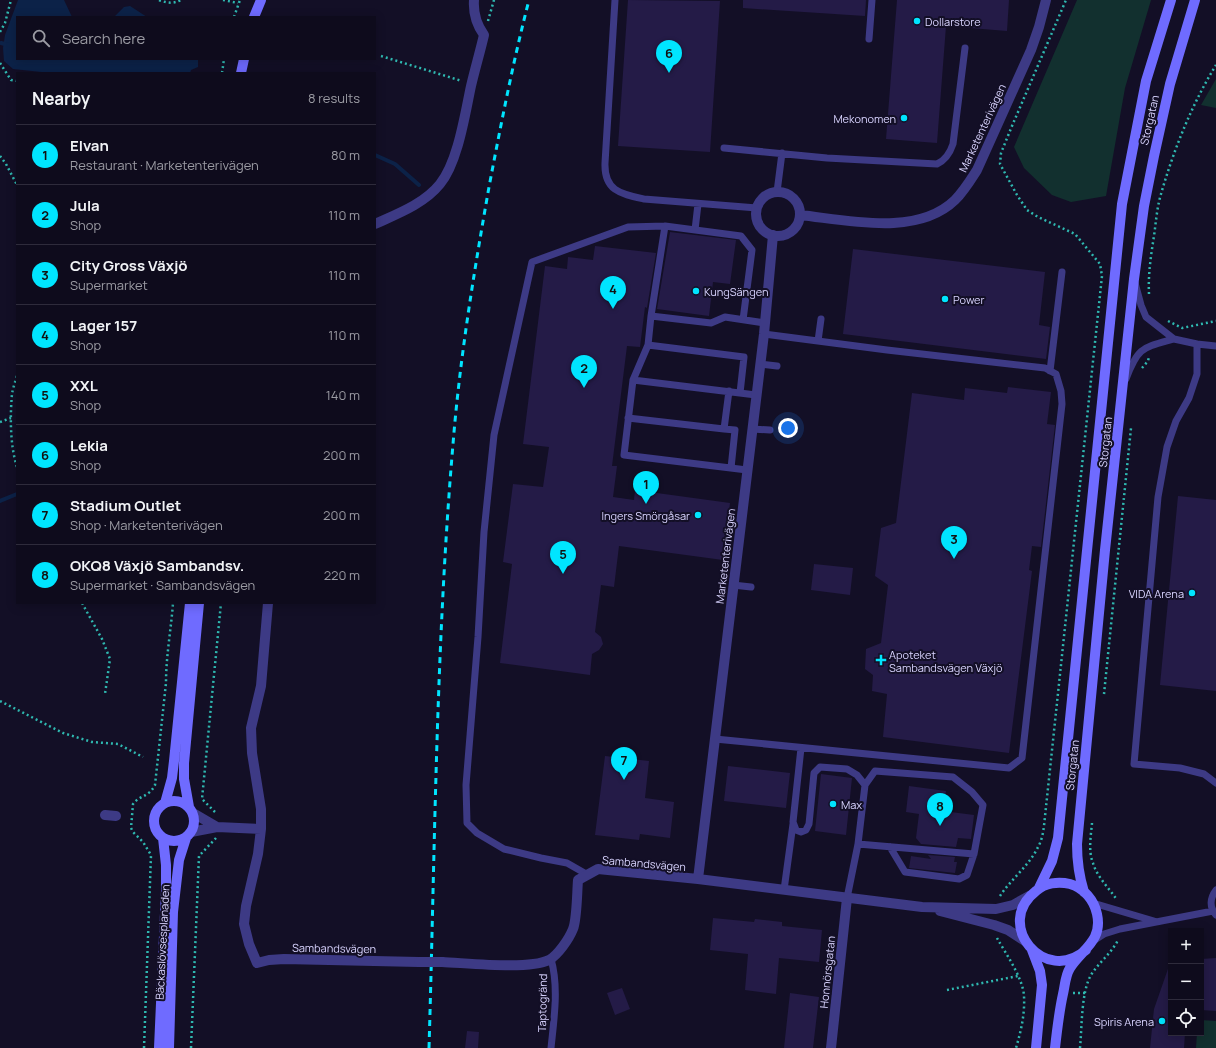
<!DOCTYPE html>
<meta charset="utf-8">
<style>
:root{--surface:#0e0b1c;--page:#1c1929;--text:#f1f3f6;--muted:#9b9ba3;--line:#2e2b3b;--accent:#00e5ff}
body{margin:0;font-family:Manrope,sans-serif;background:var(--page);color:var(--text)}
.controls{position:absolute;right:12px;bottom:12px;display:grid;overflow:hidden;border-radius:0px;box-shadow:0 2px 10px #0003}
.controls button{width:36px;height:36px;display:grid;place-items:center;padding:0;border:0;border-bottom:1px solid var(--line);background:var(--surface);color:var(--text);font:20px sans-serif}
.you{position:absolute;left:788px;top:428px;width:14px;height:14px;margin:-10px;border:3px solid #fff;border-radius:50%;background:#1a73e8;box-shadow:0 0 0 6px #1a73e833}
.badge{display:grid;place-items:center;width:26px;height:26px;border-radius:50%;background:var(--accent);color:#111;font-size:13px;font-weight:700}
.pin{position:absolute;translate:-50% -33px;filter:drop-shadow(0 1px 2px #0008)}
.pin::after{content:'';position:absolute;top:21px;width:14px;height:12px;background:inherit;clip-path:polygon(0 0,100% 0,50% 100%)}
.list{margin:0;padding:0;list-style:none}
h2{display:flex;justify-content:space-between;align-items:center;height:52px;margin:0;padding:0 16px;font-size:17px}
h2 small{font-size:13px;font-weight:400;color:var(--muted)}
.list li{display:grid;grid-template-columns:26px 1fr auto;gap:12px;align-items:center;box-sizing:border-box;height:60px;padding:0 16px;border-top:1px solid var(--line)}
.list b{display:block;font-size:15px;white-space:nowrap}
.list p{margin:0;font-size:13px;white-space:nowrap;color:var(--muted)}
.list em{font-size:13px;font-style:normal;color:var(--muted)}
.icon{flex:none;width:22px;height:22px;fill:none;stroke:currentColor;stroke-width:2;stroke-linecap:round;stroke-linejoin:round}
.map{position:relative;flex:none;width:1216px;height:1048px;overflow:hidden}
.search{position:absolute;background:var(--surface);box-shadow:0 2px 10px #0003;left:16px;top:16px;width:360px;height:44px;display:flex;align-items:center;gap:10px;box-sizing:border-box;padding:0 14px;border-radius:0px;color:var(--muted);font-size:15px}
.panel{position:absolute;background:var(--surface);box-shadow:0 2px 10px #0003;left:16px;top:72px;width:360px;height:532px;border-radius:0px}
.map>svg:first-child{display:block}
.green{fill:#12302f}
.water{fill:#0c2248}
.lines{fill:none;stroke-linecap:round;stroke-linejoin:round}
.stream{stroke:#0c2248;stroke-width:4}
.building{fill:#241b47}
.path{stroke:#2fb8b0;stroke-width:2.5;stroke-dasharray:2 3;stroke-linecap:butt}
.lane{stroke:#3d3a85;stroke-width:7}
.street{stroke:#3d3a85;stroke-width:10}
.secondary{stroke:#6f6bff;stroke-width:10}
.rail{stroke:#00e5ff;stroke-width:3;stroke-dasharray:6 5;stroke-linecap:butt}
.street-bridge{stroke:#3d3a85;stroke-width:10}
.poi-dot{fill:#00e5ff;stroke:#130f26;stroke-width:1.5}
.labels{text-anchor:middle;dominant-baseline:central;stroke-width:4;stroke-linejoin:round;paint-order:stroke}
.poi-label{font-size:11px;fill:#d9d4ff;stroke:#130f26;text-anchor:start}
.street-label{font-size:11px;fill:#d9d4ff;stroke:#130f26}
</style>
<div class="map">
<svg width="1216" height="1048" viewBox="0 0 1216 1048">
<rect width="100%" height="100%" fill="#130f26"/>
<path class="green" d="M1077,0H1151L1125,88L1106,196L1071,202L1052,195L1024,168L1014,147Z
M1216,79V108L1201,105Z
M1201,1020L1216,1021V1048H1196L1197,1033H1201Z"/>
<path class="water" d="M18,0H64L72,17H17V59H198V67L191,70L190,73H51L13,69L4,61L3,48L5,35Z
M130,6L147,17H114L124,7Z"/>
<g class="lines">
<path class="stream" d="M1,43L17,47
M375,155L395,164L419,185
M0,501L17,494"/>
</g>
<path class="building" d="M628,0L720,1L710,152L618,146Z
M743,0H866L865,16L743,8Z
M897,0H1009L1007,31L946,26L937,143L886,139Z
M670,232L736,240L730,284L713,282L709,316L657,309Z
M595,246L656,253L647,308L645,307L640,347L627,346L612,466H617L613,497L634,500L635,490L730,503L723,560L619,546L614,587L601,585L595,632L601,637L603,644L599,650L592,654L590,675L500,663L512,564L503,562L513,484L543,487L549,447L523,444L545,266L567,269L568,257L593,260Z
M853,249L1045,272L1039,325L1050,327L1046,359L843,334Z
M1008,387L1051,392L1047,424L1055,425L1041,547L1032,546L1029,570L1032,571L1009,753L883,737L887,694L872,691L873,675L865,669L866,649L881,643L888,585L875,576L881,528L896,523L912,393L964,400L965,388L1007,393Z
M1178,496L1216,500V691L1160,685Z
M814,564L853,568L850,595L811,590Z
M605,756L649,761L645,798L674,802L670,838L640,834L639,840L595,835Z
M728,766L790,773L786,808L724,801Z
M821,774L852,778L846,835L815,831Z
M909,786L946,791L943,811L974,815L971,839L958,838L956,847L921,844L916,838L919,814L906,812Z
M928,855L955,857L954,862H957L955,873L909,868L911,856L931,859Z
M713,918L754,922L755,919L782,922V926L822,930L819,962L779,958L776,994L745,990L748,954L710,950Z
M1216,958V1011L1201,1010V959Z
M1169,966H1171V1033H1185L1184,1048H1150L1154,1009Z
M622,988L630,1009L615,1015L607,993Z
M790,993L819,997L813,1048H784Z
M467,1031L479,1032L478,1048H465Z"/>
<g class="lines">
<path class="path" d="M159,0C167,3 173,4 181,0
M223,0L238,3
M234,17L240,0
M488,21L494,0
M0,32L5,23L11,0
M381,56L462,81
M0,63L11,80L17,81
M222,73L224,59
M0,156L6,164L17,185
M1149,294C1148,274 1151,255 1154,236C1156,222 1157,207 1161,194C1174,149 1192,104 1216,65
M1168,321L1182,328L1216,321
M1142,368L1148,361L1149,357
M17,376C15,382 13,388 12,394C10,416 10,446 17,467
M0,422L11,418
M82,603L102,639L110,659L105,694
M1104,694L1131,428
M0,701L63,733L92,742L118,744L143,757
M215,812L202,799L221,603
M1092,823C1091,835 1088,851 1093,863C1097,877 1109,888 1117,900
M1000,896C1011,879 1029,866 1038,847C1042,840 1043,833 1044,826L1102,276L1100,264L1075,234L1038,217L1027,210L1017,195L1000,164L1001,153L1012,126L1066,0
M997,938C1006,954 1023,978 1024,996C1025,1014 1021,1031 1016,1048
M947,990L1018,976
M1073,993H1085
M144,1048L151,855L143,842L133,832L131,828L133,804C140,795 149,797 155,785L166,683C166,656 171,630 173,603
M191,1048L199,856L216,838
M1080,1048C1082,1028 1081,992 1091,975C1099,962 1111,954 1118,940"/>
<path class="lane" d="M615,0L605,163C604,191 621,194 644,199L757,208
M869,39L872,0
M724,148L827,158L937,164C946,160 950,153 953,144L965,48
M777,192L782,153
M695,230L698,204
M1135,283L1141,305L1146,317L1174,339L1197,344V374L1189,398L1176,421L1167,447L1158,497L1134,764L1180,768L1204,774L1216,783
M743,320L752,250L741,236L665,226L651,316L711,323L725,317L765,323
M818,341L821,319
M1197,344L1216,346
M648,345L651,316
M760,364L777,366
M1050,371L1062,272
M1126,379C1138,347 1142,348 1174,339
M633,380L648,345L744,357L740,393
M729,391L724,429L735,430L731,468
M628,418L724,429
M752,429L770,430
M747,470L624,455L633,380L756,395
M733,585L751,587
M715,739L1009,768L1022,758L1062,404L1061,391L1056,374L1045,368L887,350L764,334
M801,748L793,822L796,830L801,832L806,830L809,824L814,773L820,767L847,769L857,775L865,785
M890,847L905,872L959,879L967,875L974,854
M588,875L567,863L541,858L504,849L477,833L467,823L466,785L478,637L484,532L494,435L532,262L628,227L665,226
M784,890L793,824
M1216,890C1210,898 1209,907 1216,915
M847,898L857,849L858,844L865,785L875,771L953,777L972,792L983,805L974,854L858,844
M1093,903L1154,921
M1093,941L1104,934L1120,929L1213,911
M551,959C559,987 554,1019 551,1048"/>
<path class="street" d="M756 214a22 22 0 1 1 44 0a22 22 0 1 1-44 0Z
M800,215C847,220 917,237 955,200C964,191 970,181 977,170L1031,50L1039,27L1046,0
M375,224C397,214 424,204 440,184C458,162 465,114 471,86C475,69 480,52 484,35C476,24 473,14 474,0
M268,603L261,686L251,728L252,753L261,809V829L258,854L246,906L244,924L249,944L257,963L269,960L284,959L419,962
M193,813L217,827
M105,815L116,816
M191,832L217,827L261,829
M698,879L764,334L773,235
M940,911L994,925L1008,930L1025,941
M442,962C467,963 529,970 549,960C558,955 569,939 573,929C577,919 577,892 578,880L598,869L698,879L922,907L996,909L1013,905L1029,896
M831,1048L847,898"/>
<path class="secondary" d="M254,17L261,0
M241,73L244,59
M154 821a20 20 0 1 1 40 0a20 20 0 1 1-40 0Z
M165,803L172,778L174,761L190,603
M189,807L184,779V763L199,603
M1039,888L1052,861L1058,838L1122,204L1146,81L1171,0
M1084,892C1079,876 1077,861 1077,844L1105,550L1134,279L1144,206L1154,156L1170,84L1195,0
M1032,950L1040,971L1042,985L1036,1048
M159,1048L166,891V865L163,838
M169,1048L173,912L179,860L186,838
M1055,1048C1057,1030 1059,1012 1063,994C1065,986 1065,976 1070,968C1082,949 1103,941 1097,914C1094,900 1084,888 1070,884C1058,881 1045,883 1036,891C993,924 1045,986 1086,950"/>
<path class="rail" d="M429,1048C435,846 436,645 453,444C460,357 474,272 489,187C501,124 513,62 529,0"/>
<path class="street-bridge" d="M419,962H442"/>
</g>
<g class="poi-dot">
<circle cx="917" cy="21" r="4"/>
<circle cx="904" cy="118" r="4"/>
<circle cx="696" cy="291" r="4"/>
<circle cx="945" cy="299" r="4"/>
<circle cx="698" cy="515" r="4"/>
<circle cx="1192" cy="593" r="4"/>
<path d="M879 654h4v4h4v4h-4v4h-4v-4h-4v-4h4z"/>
<circle cx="833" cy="804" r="4"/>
<circle cx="1162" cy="1021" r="4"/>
</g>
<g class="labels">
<g class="poi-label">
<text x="925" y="21">Dollarstore</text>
<text x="896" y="118" text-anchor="end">Mekonomen</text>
<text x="704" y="291">KungSängen</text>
<text x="953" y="299">Power</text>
<text x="690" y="515" text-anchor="end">Ingers Smörgåsar</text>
<text x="1184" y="593" text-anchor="end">VIDA Arena</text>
<text x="889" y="654">Apoteket<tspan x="889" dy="13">Sambandsvägen Växjö</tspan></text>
<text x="841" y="804">Max</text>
<text x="1154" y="1021" text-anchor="end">Spiris Arena</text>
</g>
<g class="street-label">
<text transform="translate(1149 120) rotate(-77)">Storgatan</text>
<text transform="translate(982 128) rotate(-65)">Marketenterivägen</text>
<text transform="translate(1105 442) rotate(-84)">Storgatan</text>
<text transform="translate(725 556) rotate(-83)">Marketenterivägen</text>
<text transform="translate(1072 765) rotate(-84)">Storgatan</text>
<text transform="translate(644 863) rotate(5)">Sambandsvägen</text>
<text transform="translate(162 942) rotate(-87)">Bäckaslövsesplanaden</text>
<text transform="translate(334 948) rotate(1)">Sambandsvägen</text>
<text transform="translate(827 972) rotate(-84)">Honnörsgatan</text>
<text transform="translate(542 1003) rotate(-89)">Taptogränd</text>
</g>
</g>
</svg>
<div class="controls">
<button>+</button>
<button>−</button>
<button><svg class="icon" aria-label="locate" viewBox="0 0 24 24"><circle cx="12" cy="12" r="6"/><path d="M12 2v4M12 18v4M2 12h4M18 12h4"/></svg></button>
</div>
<div class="you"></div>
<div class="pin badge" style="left:646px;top:504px">1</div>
<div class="pin badge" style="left:584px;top:388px">2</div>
<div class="pin badge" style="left:954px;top:559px">3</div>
<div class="pin badge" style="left:613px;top:309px">4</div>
<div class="pin badge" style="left:563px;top:574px">5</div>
<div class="pin badge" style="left:669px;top:73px">6</div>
<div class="pin badge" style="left:624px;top:780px">7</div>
<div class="pin badge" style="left:940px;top:826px">8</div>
<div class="search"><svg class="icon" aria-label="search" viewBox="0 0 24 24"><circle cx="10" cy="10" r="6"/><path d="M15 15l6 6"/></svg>Search here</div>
<section class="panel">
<h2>Nearby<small>8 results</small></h2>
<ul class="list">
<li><span class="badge">1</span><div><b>Elvan</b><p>Restaurant · Marketenterivägen</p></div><em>80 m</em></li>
<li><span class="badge">2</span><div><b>Jula</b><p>Shop</p></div><em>110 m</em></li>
<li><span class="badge">3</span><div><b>City Gross Växjö</b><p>Supermarket</p></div><em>110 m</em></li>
<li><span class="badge">4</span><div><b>Lager 157</b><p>Shop</p></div><em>110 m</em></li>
<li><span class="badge">5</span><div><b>XXL</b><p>Shop</p></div><em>140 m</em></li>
<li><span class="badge">6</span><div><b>Lekia</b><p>Shop</p></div><em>200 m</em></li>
<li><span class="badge">7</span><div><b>Stadium Outlet</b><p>Shop · Marketenterivägen</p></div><em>200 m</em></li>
<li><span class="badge">8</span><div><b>OKQ8 Växjö Sambandsv.</b><p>Supermarket · Sambandsvägen</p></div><em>220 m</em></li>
</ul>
</section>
</div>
